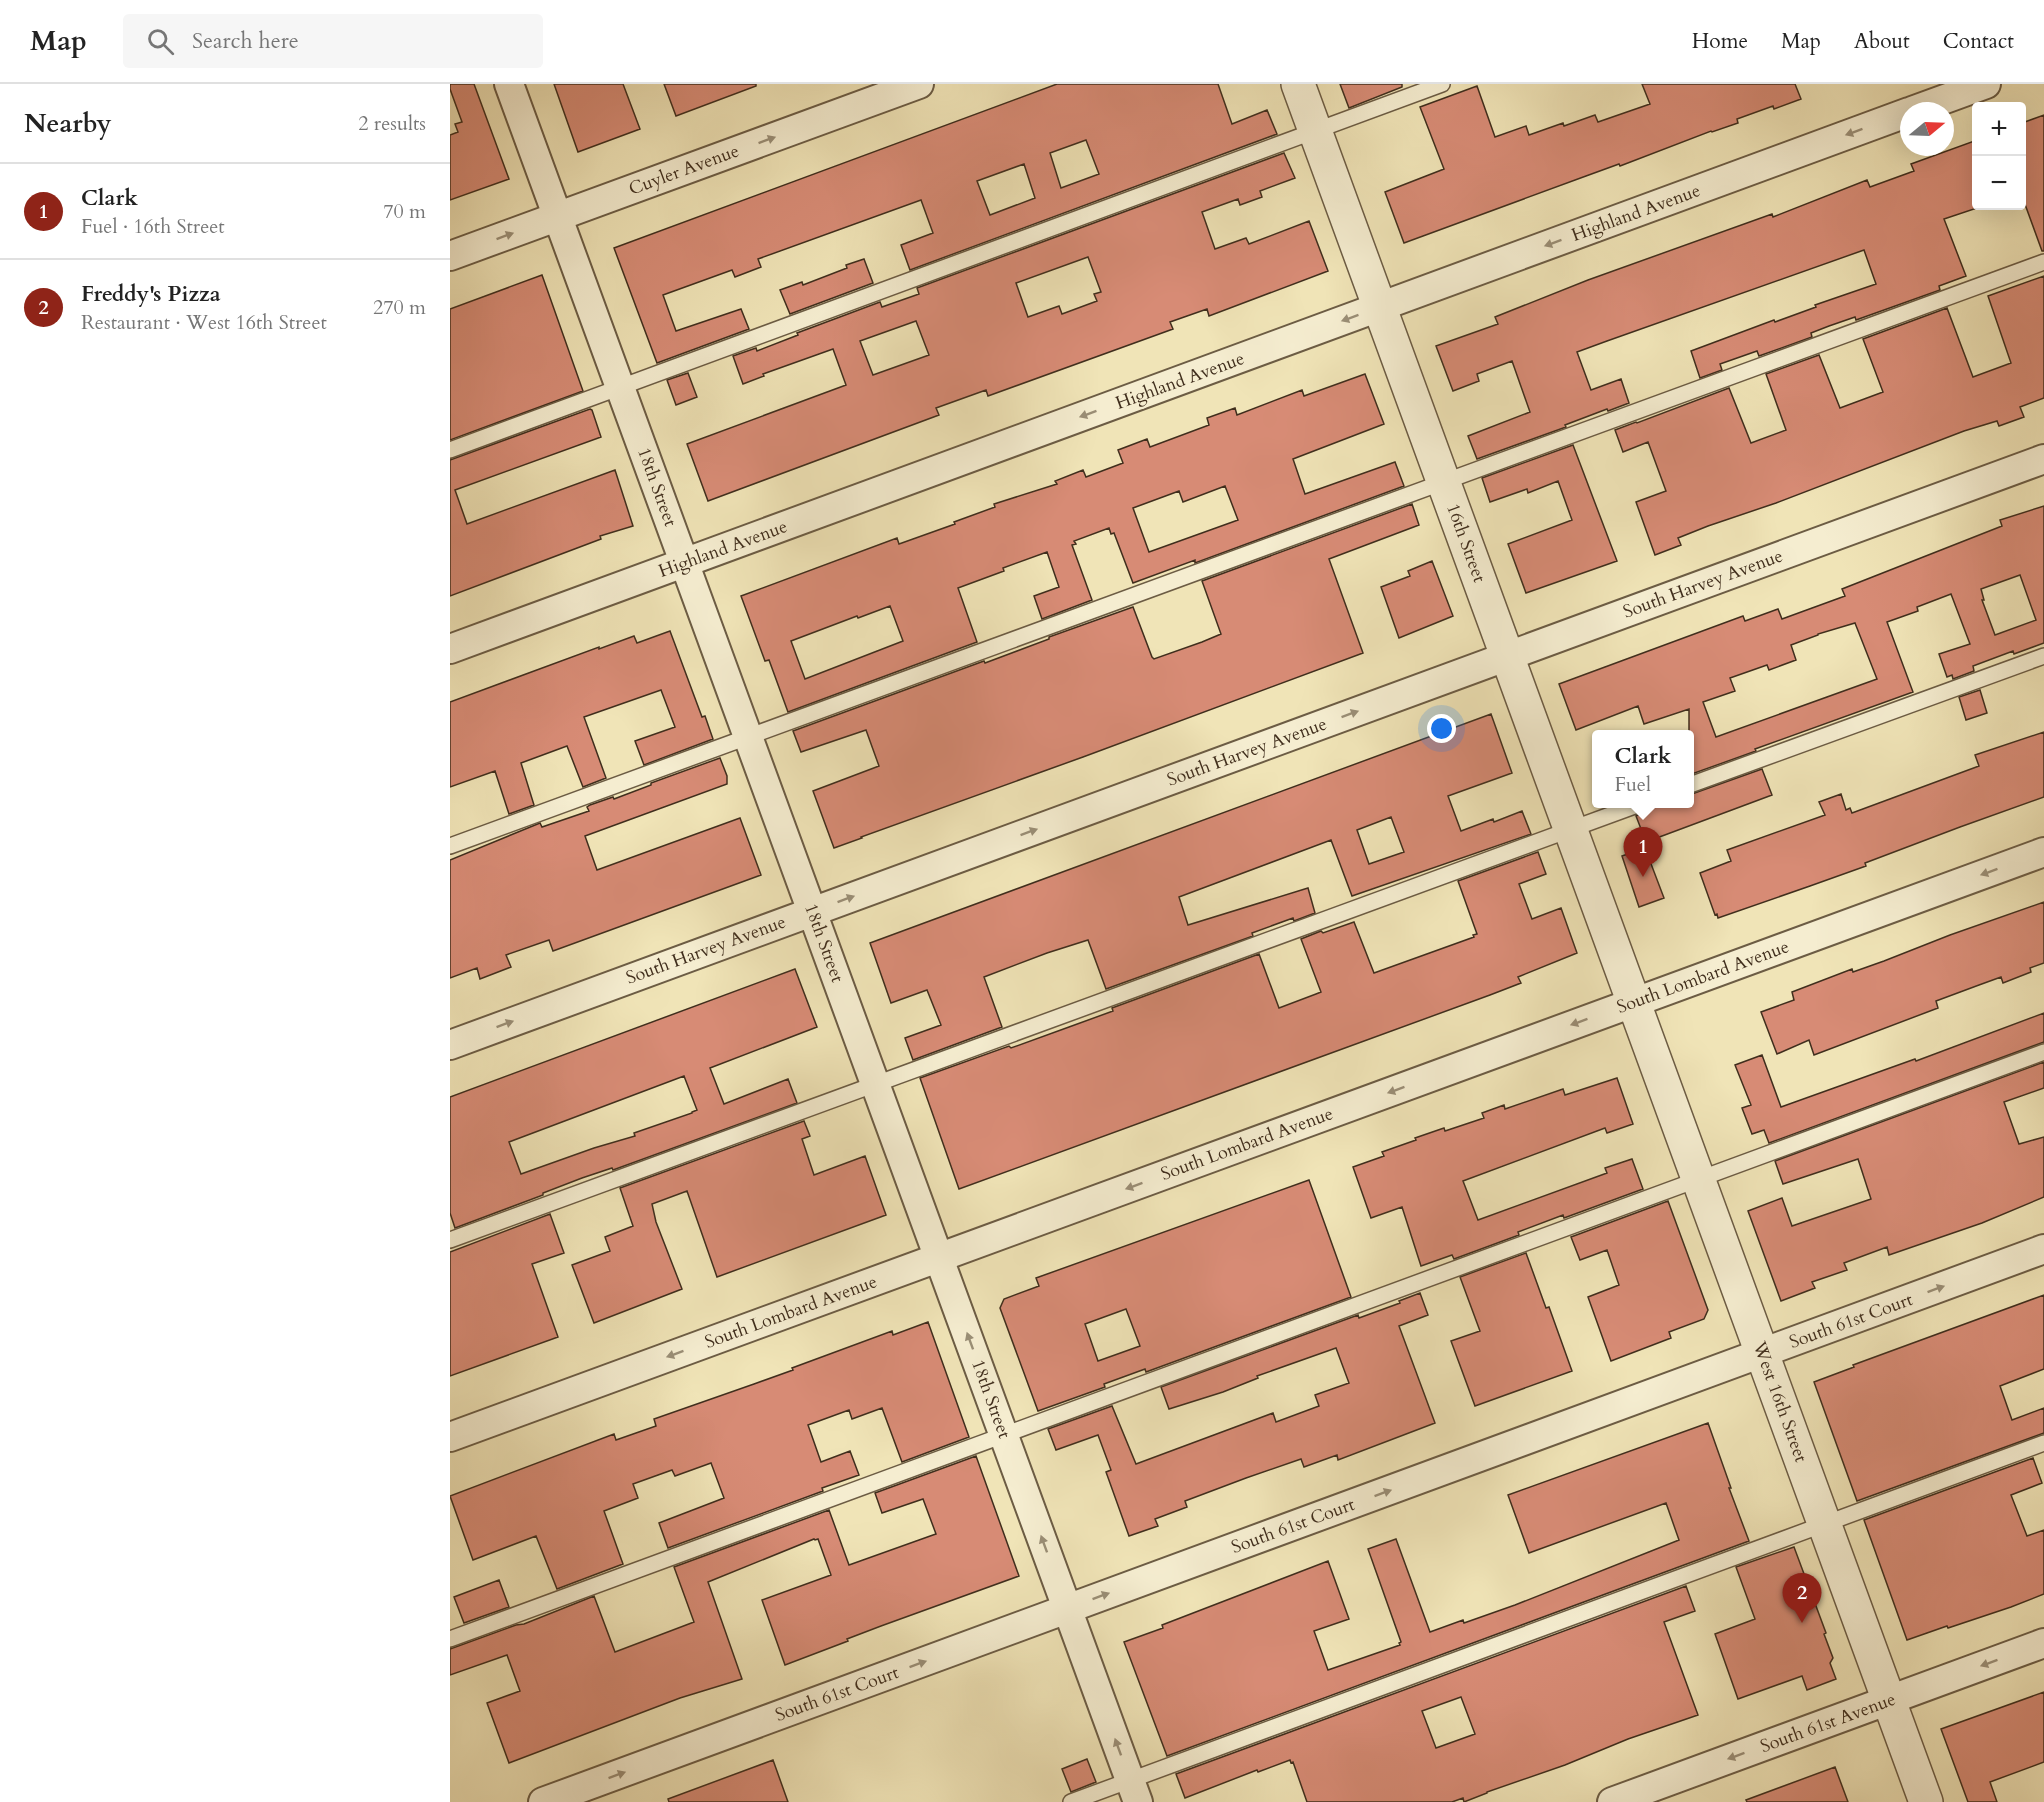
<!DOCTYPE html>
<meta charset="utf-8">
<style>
:root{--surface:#fff;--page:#f6f6f6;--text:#222;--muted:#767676;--line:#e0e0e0;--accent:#8f2418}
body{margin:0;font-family:Cardo,serif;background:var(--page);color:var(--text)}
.controls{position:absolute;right:18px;top:18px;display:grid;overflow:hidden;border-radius:6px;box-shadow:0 6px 24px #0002}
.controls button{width:54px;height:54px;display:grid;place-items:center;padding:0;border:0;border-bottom:2px solid var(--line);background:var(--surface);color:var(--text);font:30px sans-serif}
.compass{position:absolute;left:1450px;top:18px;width:54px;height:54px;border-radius:50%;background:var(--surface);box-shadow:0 6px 24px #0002;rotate:71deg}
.you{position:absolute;left:992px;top:645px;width:21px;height:21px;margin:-15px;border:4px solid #fff;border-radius:50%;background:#1a73e8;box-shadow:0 0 0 9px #1a73e833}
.badge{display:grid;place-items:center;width:39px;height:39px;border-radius:50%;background:var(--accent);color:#fff;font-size:20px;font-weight:700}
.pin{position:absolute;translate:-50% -50px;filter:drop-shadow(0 2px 3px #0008)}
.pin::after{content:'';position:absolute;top:32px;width:21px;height:18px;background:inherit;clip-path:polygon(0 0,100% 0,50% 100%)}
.popup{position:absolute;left:1142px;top:646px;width:102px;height:78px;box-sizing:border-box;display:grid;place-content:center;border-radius:6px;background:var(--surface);filter:drop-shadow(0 2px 4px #0005);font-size:20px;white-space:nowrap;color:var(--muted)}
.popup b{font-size:22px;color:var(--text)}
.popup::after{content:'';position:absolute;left:50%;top:100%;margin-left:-12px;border:12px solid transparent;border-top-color:var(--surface)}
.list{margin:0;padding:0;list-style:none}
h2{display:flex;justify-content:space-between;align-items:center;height:78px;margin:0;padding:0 24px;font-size:26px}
h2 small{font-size:20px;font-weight:400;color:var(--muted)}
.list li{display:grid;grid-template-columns:39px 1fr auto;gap:18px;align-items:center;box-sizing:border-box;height:96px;padding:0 24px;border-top:2px solid var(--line)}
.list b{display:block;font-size:22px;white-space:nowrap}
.list p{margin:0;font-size:20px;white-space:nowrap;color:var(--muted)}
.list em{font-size:20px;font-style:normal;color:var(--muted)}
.icon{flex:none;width:33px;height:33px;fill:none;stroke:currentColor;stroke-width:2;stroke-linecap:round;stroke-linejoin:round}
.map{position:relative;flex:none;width:1594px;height:1718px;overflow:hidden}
header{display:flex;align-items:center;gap:36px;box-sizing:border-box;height:84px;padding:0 30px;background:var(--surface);border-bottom:2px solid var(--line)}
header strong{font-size:28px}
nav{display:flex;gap:33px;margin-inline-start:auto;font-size:21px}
.search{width:420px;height:54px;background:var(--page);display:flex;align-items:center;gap:15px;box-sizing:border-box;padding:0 21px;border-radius:6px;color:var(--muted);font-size:22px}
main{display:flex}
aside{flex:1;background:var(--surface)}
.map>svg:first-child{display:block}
.building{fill:#d78b75;stroke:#402e1d;stroke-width:1.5;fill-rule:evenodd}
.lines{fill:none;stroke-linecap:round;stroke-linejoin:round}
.service-casing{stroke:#6c5c44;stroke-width:18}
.minor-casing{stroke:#6c5c44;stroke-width:32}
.tertiary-casing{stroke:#6c5c44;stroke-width:36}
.service{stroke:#f5edd0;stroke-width:15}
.minor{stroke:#f5edd0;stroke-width:28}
.tertiary{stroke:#f5edd0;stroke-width:33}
.oneway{fill:#9a8e76}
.labels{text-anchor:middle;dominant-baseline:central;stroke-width:4.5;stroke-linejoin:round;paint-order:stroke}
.street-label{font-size:18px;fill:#402e1d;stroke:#f5edd0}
</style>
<header>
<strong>Map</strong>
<div class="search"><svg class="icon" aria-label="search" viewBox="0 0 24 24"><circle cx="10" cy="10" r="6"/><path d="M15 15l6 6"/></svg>Search here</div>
<nav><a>Home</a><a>Map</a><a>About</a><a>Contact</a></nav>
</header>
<main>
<aside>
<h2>Nearby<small>2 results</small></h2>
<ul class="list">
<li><span class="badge">1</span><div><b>Clark</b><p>Fuel · 16th Street</p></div><em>70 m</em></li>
<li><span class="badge">2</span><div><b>Freddy's Pizza</b><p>Restaurant · West 16th Street</p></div><em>270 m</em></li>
</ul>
</aside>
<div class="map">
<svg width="1594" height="1718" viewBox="0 0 1594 1718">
<rect width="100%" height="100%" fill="#f0e4b7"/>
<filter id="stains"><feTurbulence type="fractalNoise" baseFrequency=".00333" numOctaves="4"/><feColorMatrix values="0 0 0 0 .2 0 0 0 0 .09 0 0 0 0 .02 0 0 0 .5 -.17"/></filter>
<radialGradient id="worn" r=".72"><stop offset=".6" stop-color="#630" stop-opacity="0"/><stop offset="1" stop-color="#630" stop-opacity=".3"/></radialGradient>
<path class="building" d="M0,0H24L59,95L0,116V51L8,48L5,40L12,38L0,5Z
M104,0H173L190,45L128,68Z
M214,0H306V2L226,32Z
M607,0H768L782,40L817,26L827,50L460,186L451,161L483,149L471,116L308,175L311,183L285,193L282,186L213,211L226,247L291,225L299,245L207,279L164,164ZM636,56L649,90L611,104L600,69ZM574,80L585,114L540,131L527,97Z
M890,0H952V3L899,24Z
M1192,0H1345L1351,15L1324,25L1323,22L1287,35L1288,39L1262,48L1261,47L1170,82L1169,80L1136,92L954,159L935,108L994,85L970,23L1027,2L1045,53L1076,42L1079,51L1113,39L1114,42L1145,31L1148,38L1200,20Z
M1594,31V167H1592L1572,112V39Z
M1527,56V124L1494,135L1516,192L1489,202L1490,206L1406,236L1405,233L1379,242L1361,249L1362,253L1309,272L1307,267L1270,280L1272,286L1250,294L1241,267L1324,236L1325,238L1366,223L1365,221L1426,200L1414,166L1157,257L1127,268L1141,306L1171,295L1179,319L1158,327L1157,325L1115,341L1116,343L1027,375L1018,352L1080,328L1062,277L1027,290L1029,297L1003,307L986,262L1048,240L1045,233L1138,196L1322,130L1323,133L1417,96L1420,103L1464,87L1461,80Z
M834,69L845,94L810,107L812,113L790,121L788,115L752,128L765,165L796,154L799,160L859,137L878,187L759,232L757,225L720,238L723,245L538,312L536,306L486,324L489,331L258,417L237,360L396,301L383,265L313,290L314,292L293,300L283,272L306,264L307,267L348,251L347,249L430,218L432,223L469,210L467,204ZM638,173L651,208L644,210L647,217L612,230L609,222L578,233L566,199ZM466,237L479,271L423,291L410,257Z
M414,175L423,199L340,230L330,206L352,198L353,201L397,184L396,181Z
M92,191L133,307L0,356V225Z
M1594,192V314L1570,323L1574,333L1549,342L1547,337L1514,347L1326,419L1258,442L1228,454L1231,461L1205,471L1186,418L1216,407L1198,358L1173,368L1165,346L1186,338L1187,339L1279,304L1301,359L1336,346L1316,290L1369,271L1390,324L1433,308L1413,255L1497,224L1523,293L1561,279L1538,212Z
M238,289L247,313L226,321L217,296Z
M915,290L934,340L843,375L855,410L945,378L954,402L745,479V476L683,499L664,449L661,450L659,444L624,457L626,460L622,461L642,516L592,535L584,512L609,503L597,468L553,484L554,487L508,504L527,558L338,628L319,576L315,577L291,512L447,454L449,460L505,440L504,438L545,423L544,420L607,400L605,397L633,386L636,393L673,379L668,366L697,355L700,363L759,341L757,334L785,324L787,331L852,306L854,312ZM775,402L788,436L699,468L683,424L729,407L733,418ZM440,522L453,557L355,595L341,557L407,532L408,534Z
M140,325L142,326L151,353L5,406L17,440L165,386L183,442L150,452L151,455L0,512V376Z
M1123,361L1167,477L1076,509L1058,460L1122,436L1108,397L1078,409L1077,405L1040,418L1032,394Z
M962,420L969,441L879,475L913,569L633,673L411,753L412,754L384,764L363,707L429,682L416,646L351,668L343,647L534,577L535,579L599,555V553L683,523L702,573L704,575L752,558L771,550L752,497Z
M1594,422V559L1564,570L1563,567L1523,582L1524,587L1503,595L1502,591L1497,593L1489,570L1520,560L1501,510L1467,523L1468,527L1437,538L1463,608L1305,665L1306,667L1239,691V625L1194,640L1188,622L1126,646L1109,600L1293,532L1295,537L1328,525L1332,535L1395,512L1392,505L1552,442L1550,436ZM1570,491L1586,536L1545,551L1532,516H1534L1531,505ZM1405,539L1427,595L1266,653L1253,618L1285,607L1280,594L1317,581L1319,586L1346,576L1341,561L1368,551V550Z
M982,477L1003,532L949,554L931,503L960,492L958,487Z
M220,547L252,633L255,632L263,655L194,681L185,657L225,643L211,606L134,633L156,694L133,703L117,662L71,679L84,721L59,730L45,687L0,703V618L149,563V565L184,552L187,559Z
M1530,606L1537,629L1516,636L1509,613Z
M1041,630L1062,689L998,712L1011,747L1043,735L1044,738L1072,727L1081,750L902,812L881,756L729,813L738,841L858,804L865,829L844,837L843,834L802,849L803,852L656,905L638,856L597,869L534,893L552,943L463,976L455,954L491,941L477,906L441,919L420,859ZM941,733L954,768L919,780L907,746Z
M1594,648V713L1510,743L1415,779L1416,782L1360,802L1268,834L1267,830L1265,831L1250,789L1281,777L1277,766L1375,731L1369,718L1391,710L1396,726L1400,724L1402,729L1529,682L1525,671Z
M270,674L277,692V700L135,752L147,786L290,734L311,791L103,867L99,856L56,871L61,883L30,895L27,884L0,894V776L90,739L92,743L139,727L137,723L140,721L163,713L164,715L201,701V699Z
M1312,685L1322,711L1196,758L1186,732L1197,727L1199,720H1239V711Z
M1195,764L1214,814L1189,823L1172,772Z
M1088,768L1096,790L1069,800L1082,835L1111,824L1127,869L1068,893L1071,899L1040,911L509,1105L470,994L559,962L561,964L619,943L663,927L662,924L809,870L829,924L866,910L871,908L851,855L871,847L873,849L904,838L924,889L1024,853L1023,851L1027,850L1008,797Z
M1594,818V879L1580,884L1581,888L1553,899L1551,893L1529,901L1486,917L1488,924L1364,971L1359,956L1327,970L1311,928L1344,916L1342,908L1402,885L1403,888L1434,877L1500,851Z
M345,885L367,943L260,984L274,1020L338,995L347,1019L163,1086L162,1084L132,1094L93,1109V1111L5,1144L0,1129V1013ZM234,992L247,1026L242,1028V1029L184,1049L185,1052L144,1064L71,1090L59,1058Z
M1594,929V958L1319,1059L1314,1046L1302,1050L1292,1024L1301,1021L1285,981L1312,971L1331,1023L1465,975L1466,977Z
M1594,978V1004L1554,1018L1569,1060L1594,1053V1113L1532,1139L1439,1171L1437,1163L1394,1179L1397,1186L1362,1198L1365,1204L1331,1217L1298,1127L1332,1114L1342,1142L1421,1115L1408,1075L1333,1100L1325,1077Z
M1167,994L1183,1040L1157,1049L1155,1044L1013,1097L1028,1136L1157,1089L1155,1084L1182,1075L1193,1105L1114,1134L1113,1131L1068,1148L1069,1151L1004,1175L1002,1171L971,1182L952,1123L921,1134L903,1083L934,1072L932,1068L966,1056L965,1054L994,1044L995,1047L1034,1034L1032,1029L1054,1021L1055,1025L1113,1005L1115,1011Z
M354,1037L360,1052L352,1055L364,1091L415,1072L436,1131L267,1193L237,1107L202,1120L206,1138L232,1205L144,1239L122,1181L160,1167L155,1153L183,1142L170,1104Z
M859,1096L901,1213L696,1288L695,1285L654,1300L655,1303L588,1327L550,1224L554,1215L589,1202L586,1194ZM676,1225L690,1262L648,1277L635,1240Z
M1218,1117L1258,1226L1254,1235L1219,1248L1221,1254L1161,1277L1138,1213L1169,1201L1157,1166L1130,1176L1121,1153Z
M100,1130L114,1169L82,1180L108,1253L0,1292V1168Z
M1076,1169L1096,1224L1099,1223L1122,1287L1025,1322L1001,1257L1030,1247L1010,1193Z
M970,1209L978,1231L949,1242L985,1339L888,1376L887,1371L854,1383L851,1375L796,1394L735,1417L737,1423L705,1435L708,1442L679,1452L656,1388L661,1386L648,1351L606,1366L598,1345L662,1322L686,1380L823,1329L826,1338L869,1322L865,1311L899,1299L886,1264L807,1292L808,1294L773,1308L719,1325L711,1303L908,1231L909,1234L950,1219L949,1217Z
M1594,1211V1285L1550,1302L1562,1336L1594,1324V1349L1407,1417L1364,1298L1404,1283L1403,1281Z
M478,1238L519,1353L452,1378L432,1324L402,1335L399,1326L358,1341L371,1378L400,1367L409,1391L372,1404L373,1407L218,1464L209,1439L274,1414L261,1379L225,1392L222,1386L183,1400L188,1414L154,1427L173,1480L107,1505L86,1452L23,1476L0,1412L164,1350L166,1356L206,1342L204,1335L304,1300L343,1286L342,1284L442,1247L443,1251Z
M1258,1339L1281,1404H1279L1299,1457L717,1672L674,1558L713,1544L712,1541L878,1477L899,1535L864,1547L878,1586L950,1561L949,1559L951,1558L918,1465L946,1455L980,1548L1013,1536L1014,1539L1065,1521L1229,1456L1216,1419L1079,1469L1058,1411Z
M526,1372L569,1492L431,1542L397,1555L398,1557L335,1581L312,1516L381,1491L368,1455L365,1456L364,1455L258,1498L292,1595L230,1614L59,1679L37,1619L70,1607L57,1571L0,1591V1565L66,1541L74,1540L144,1512L165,1568L244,1538L224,1483L379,1426L399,1481L483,1451L486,1450L473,1415L432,1429L425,1409Z
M1583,1374L1592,1399L1561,1411L1577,1452L1594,1446V1510L1561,1523L1498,1544L1497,1542L1457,1556L1414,1436Z
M1344,1463L1376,1549L1374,1550L1383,1574L1380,1579L1386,1595L1357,1606L1352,1592L1288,1615L1265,1550L1305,1535L1286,1483Z
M49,1496L59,1523L14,1539L4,1513Z
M1236,1502L1245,1527L1214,1538L1248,1631L1178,1655L1115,1681L1037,1708V1709L1014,1718L1013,1714L1002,1718H857L843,1678L841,1679L840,1676L808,1688L807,1686L735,1714L726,1690ZM1011,1613L1025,1650L986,1664L972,1627Z
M1594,1608V1678L1540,1698L1547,1718H1518L1491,1645Z
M637,1675L646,1698L621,1708L612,1685Z
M323,1676L338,1718H219L218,1715Z
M1385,1683L1398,1718H1297L1296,1716Z"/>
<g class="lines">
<defs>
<path id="service" d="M0,366L992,0
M1240,701L1594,572
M0,762L1594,178
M0,1156L1190,720
M0,1555L1594,968
M621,1718L1594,1359"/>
<path id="minor" d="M59,0L688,1718
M1462,27L1536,0
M0,172L469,0
M0,565L1459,28
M0,961L1594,375
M0,1353L1594,768
M93,1718L1594,1165
M1162,1718L1594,1559"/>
<path id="tertiary" d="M848,0L1476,1718"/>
</defs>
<use href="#service" class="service-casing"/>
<use href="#minor" class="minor-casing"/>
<use href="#tertiary" class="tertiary-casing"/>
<use href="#service" class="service"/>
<use href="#minor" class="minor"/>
<use href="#tertiary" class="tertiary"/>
</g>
<defs><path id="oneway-solid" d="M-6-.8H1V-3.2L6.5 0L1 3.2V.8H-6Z" transform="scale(1.5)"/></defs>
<g class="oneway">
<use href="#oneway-solid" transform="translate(1404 48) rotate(160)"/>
<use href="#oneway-solid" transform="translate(317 56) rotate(-20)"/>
<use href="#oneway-solid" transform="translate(55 152) rotate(-20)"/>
<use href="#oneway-solid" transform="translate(1103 159) rotate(160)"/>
<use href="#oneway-solid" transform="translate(900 234) rotate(160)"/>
<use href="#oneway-solid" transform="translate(638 330) rotate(160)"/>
<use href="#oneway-solid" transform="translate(900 630) rotate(-20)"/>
<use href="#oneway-solid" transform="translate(579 748) rotate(-20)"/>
<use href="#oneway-solid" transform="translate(1539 788) rotate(160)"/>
<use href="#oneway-solid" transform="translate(396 815) rotate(-20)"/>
<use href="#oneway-solid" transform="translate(1129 938) rotate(160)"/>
<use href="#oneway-solid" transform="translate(55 940) rotate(-20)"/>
<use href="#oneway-solid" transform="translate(946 1006) rotate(160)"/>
<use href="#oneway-solid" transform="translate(684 1102) rotate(160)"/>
<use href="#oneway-solid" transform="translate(1486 1205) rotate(-20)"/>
<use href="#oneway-solid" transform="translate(520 1257) rotate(-110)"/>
<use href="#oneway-solid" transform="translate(225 1270) rotate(160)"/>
<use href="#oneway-solid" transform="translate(933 1409) rotate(-20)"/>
<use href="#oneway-solid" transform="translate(594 1460) rotate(-110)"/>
<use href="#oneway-solid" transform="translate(651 1512) rotate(-20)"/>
<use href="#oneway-solid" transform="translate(1539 1579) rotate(160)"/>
<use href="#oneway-solid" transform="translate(468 1580) rotate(-20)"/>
<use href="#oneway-solid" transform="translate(668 1663) rotate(-110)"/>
<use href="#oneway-solid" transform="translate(1286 1672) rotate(160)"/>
<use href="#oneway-solid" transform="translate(167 1691) rotate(-20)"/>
</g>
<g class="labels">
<g class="street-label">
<text transform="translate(234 86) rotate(-20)">Cuyler Avenue</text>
<text transform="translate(1186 129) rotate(-20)">Highland Avenue</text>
<text transform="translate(730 297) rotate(-20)">Highland Avenue</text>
<text transform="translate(207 403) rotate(70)">18th Street</text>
<text transform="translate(1016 459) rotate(70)">16th Street</text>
<text transform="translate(273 465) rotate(-20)">Highland Avenue</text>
<text transform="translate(1253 500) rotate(-20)">South Harvey Avenue</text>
<text transform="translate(797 668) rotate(-20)">South Harvey Avenue</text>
<text transform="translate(374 859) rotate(70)">18th Street</text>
<text transform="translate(256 866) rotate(-20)">South Harvey Avenue</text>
<text transform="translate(1253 893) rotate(-20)">South Lombard Avenue</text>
<text transform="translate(797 1060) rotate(-20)">South Lombard Avenue</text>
<text transform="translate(341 1228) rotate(-20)">South Lombard Avenue</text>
<text transform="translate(1401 1237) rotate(-20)">South 61st Court</text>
<text transform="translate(541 1315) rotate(70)">18th Street</text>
<text transform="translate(1330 1318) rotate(70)">West 16th Street</text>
<text transform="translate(843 1442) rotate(-20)">South 61st Court</text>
<text transform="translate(387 1610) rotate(-20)">South 61st Court</text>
<text transform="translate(1378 1639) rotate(-20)">South 61st Avenue</text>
</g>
</g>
<rect width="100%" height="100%" filter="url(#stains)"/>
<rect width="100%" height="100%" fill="url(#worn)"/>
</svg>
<div class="controls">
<button>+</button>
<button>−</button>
</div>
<svg class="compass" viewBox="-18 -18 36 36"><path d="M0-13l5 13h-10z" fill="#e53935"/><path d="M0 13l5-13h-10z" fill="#767676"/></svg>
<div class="you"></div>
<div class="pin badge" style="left:1193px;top:793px">1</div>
<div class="popup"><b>Clark</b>Fuel</div>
<div class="pin badge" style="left:1352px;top:1539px">2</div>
</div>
</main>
